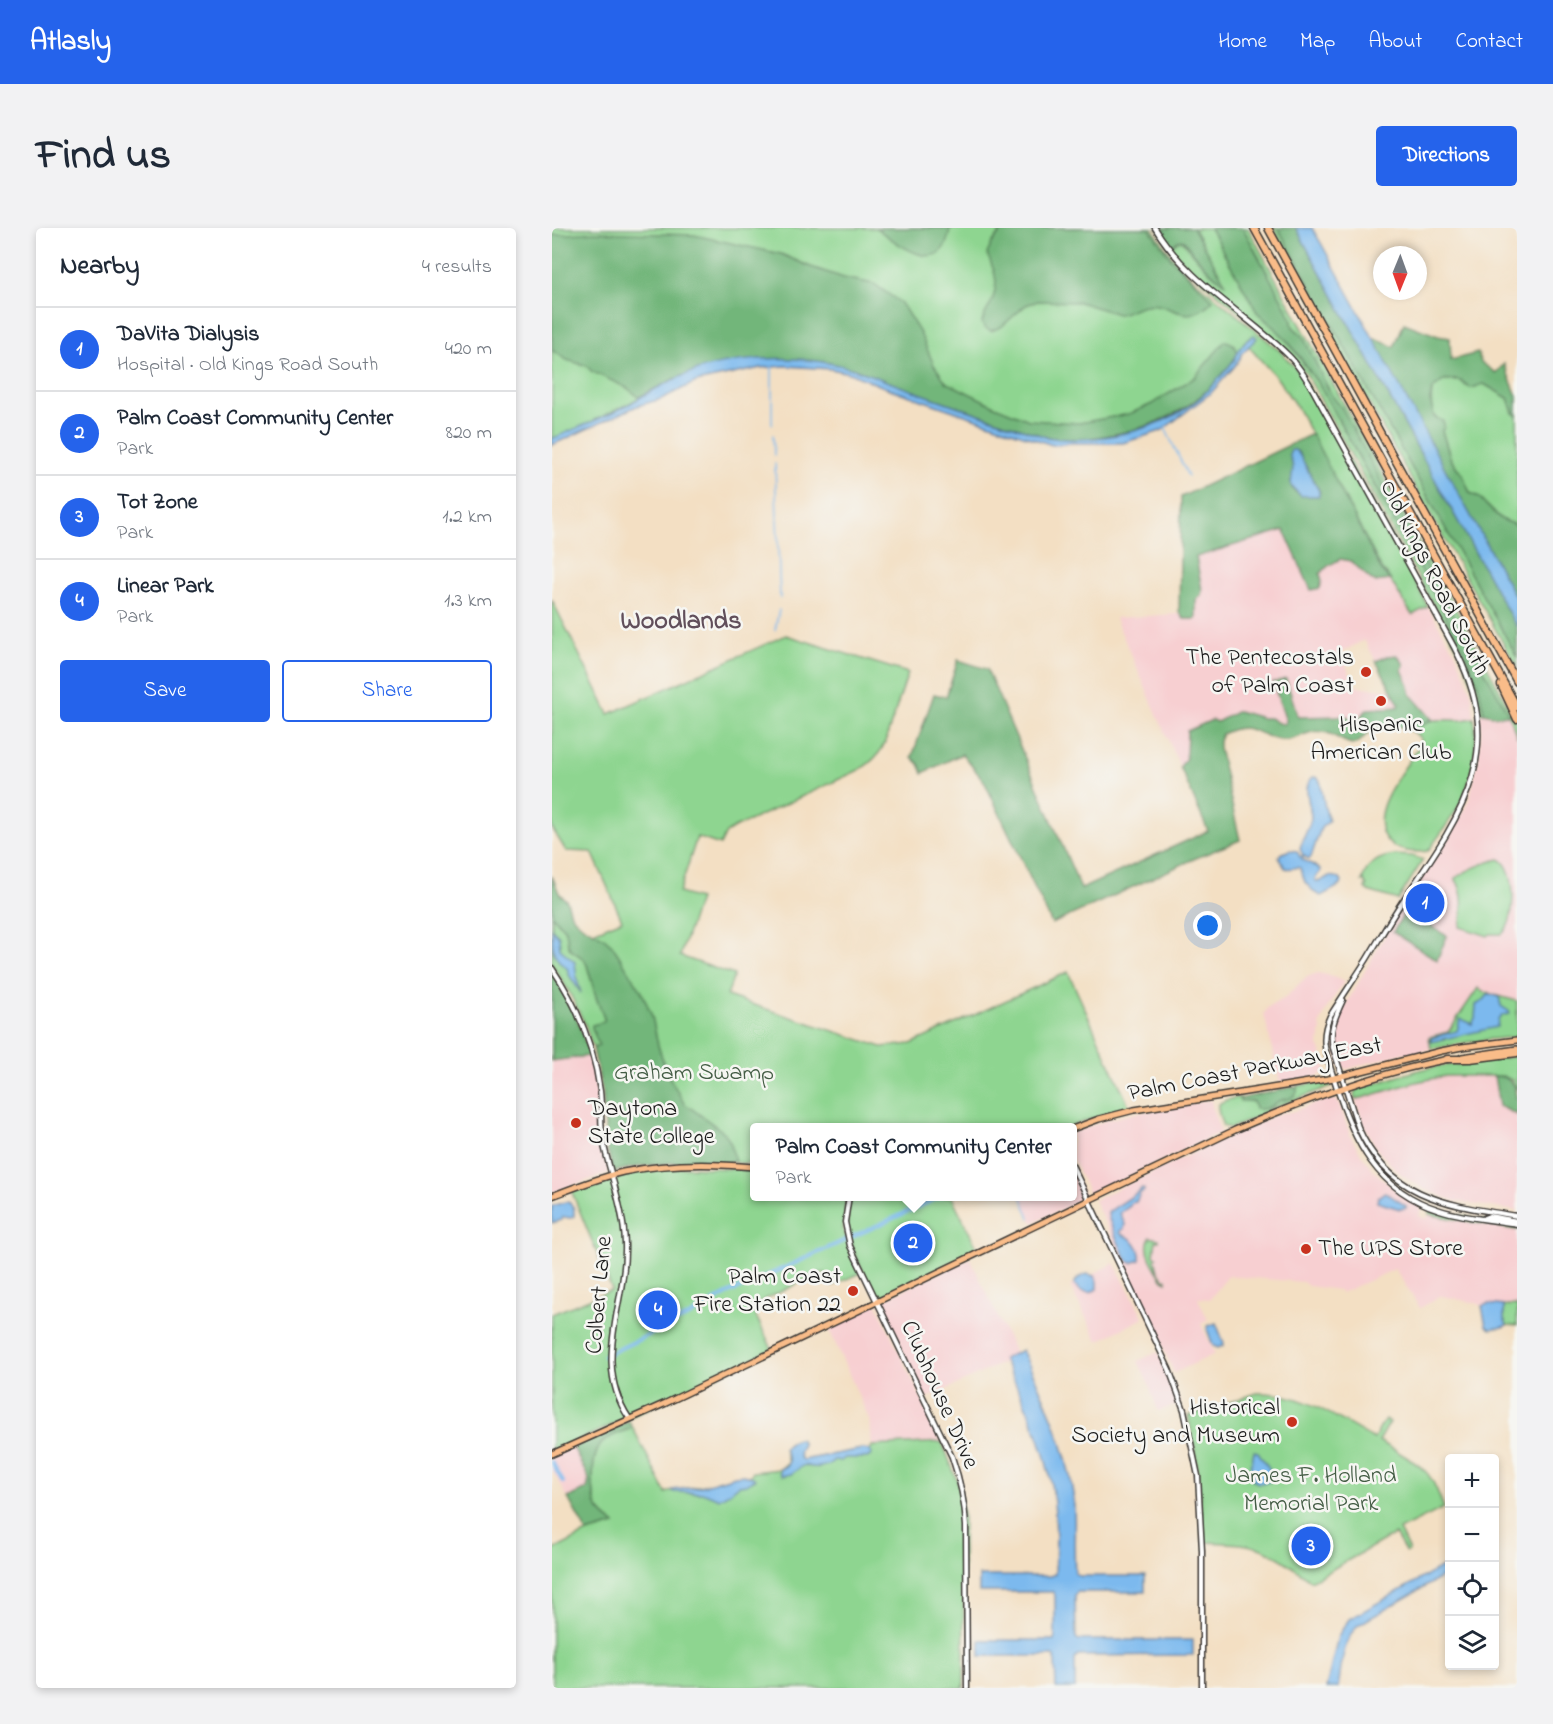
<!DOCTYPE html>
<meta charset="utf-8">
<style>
:root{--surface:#fff;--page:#f2f2f3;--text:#1f2937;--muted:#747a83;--line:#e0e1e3;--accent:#2563eb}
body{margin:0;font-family:"Indie Flower",sans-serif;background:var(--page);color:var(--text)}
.controls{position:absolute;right:18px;bottom:18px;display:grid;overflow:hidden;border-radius:6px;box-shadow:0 3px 9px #0003}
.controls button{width:54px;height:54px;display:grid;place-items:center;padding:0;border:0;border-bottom:2px solid var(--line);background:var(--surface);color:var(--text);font:30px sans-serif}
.compass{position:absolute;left:821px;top:18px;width:54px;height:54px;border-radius:50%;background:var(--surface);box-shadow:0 3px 9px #0003;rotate:181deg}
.you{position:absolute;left:656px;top:698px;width:21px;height:21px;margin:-15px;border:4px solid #fff;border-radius:50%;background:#1a73e8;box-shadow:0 0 0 9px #1a73e833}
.badge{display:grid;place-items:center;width:39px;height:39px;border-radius:50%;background:var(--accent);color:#fff;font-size:20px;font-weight:700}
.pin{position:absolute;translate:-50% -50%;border:3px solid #fff;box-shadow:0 2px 6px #0006}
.popup{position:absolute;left:198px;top:895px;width:327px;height:78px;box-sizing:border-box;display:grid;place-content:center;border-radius:6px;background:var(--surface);filter:drop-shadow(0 2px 4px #0005);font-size:20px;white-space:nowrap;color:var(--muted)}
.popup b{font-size:22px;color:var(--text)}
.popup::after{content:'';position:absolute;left:50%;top:100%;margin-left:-12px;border:12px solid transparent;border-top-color:var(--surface)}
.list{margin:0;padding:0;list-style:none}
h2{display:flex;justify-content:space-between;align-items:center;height:78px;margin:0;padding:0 24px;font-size:26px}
h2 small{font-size:20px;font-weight:400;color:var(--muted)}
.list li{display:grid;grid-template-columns:39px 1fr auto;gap:18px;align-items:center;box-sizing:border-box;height:84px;padding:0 24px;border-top:2px solid var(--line)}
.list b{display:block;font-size:22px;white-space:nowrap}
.list p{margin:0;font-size:20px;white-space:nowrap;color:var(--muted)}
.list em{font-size:20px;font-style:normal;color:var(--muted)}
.actions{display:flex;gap:12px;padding:18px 24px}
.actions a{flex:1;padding:14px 0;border:2px solid var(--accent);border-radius:6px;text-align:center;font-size:21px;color:var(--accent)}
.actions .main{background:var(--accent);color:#fff}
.icon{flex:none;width:33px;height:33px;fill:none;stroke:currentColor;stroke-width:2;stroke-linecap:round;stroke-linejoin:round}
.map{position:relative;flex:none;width:965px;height:1460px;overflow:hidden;border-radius:6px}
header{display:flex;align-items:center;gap:36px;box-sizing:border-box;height:84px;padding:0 30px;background:var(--accent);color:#fff}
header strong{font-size:28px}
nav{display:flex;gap:33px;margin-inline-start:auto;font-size:21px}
.intro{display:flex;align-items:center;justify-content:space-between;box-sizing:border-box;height:144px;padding:0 36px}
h1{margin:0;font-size:42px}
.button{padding:15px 27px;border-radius:6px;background:var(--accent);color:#fff;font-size:21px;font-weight:700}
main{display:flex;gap:36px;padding:0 36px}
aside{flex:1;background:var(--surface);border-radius:6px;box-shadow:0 3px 9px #0003}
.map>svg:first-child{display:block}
.built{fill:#f7cfd1}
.green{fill:#8ed590;stroke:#557856;stroke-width:1.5}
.forest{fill:#72b67a;stroke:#47694b;stroke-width:1.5;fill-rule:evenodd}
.water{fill:#7bb9ee;stroke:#4c6a85;stroke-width:1.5}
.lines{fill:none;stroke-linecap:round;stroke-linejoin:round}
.stream{stroke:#7bb9ee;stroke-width:1.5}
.canal{stroke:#7bb9ee;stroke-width:4}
.tertiary-casing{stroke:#3c3935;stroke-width:7}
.primary-casing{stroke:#3c3935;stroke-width:8}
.motorway-casing{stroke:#3c3935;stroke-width:9}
.tertiary{stroke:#fff;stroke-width:4}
.primary{stroke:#f9bc89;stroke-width:5}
.motorway{stroke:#f9bc89;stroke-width:6}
.poi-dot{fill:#c8321e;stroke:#f6f6f2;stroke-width:2}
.labels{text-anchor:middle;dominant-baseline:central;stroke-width:5;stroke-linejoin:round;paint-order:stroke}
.street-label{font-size:24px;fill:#1c1c1c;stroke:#f6f6f2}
.poi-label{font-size:24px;fill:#1c1c1c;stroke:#f6f6f2;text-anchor:end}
.park-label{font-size:24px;fill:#445d45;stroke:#f6f6f2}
.neighbourhood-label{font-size:26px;font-weight:bold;fill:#614f5b;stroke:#f6f6f2}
</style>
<header>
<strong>Atlasly</strong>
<nav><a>Home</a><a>Map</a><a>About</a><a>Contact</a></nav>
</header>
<div class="intro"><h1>Find us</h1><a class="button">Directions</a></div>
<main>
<aside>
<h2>Nearby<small>4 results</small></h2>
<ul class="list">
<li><span class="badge">1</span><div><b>DaVita Dialysis</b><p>Hospital · Old Kings Road South</p></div><em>420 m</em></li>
<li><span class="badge">2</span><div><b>Palm Coast Community Center</b><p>Park</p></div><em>820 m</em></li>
<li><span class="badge">3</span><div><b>Tot Zone</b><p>Park</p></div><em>1.2 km</em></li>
<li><span class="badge">4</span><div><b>Linear Park</b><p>Park</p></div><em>1.3 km</em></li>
</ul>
<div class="actions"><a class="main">Save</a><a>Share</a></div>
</aside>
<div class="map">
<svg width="965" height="1460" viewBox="0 0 965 1460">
<rect width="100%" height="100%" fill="#f6f6f2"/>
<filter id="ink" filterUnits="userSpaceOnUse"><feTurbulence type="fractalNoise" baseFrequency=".0167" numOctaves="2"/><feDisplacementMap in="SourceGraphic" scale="12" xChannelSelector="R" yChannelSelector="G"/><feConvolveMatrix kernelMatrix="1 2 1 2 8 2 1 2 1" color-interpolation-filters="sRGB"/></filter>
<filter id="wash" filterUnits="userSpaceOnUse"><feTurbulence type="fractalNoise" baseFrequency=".008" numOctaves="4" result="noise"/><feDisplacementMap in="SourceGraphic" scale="24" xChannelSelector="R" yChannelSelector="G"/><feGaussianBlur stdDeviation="1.35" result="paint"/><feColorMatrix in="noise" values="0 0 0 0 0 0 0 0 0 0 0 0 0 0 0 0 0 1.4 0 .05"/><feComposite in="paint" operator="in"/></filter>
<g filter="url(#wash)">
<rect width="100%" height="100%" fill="#f3dfc3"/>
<path class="built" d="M733,302L762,361L770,353L768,346L776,338L788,331L799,333L818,351L824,354L838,352L860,387L876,379L904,426L915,452L920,468L922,490L904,493L880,491L859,467L856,455L850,442L837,428L824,433L812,412L789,425L803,458L839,462L847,476L845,479L816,481L804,493L794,488L746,489L734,451L721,455L734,493L732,496L718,490H710L687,483L664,494L636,503L634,530L628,539L563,390L627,386V384L632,391L644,390V371L650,362L643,329Z
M927,484L943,488L957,487L965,509V773L932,764L926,760L896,804L877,810L879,821L858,826L851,825L796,841L791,840L787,835L782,814V804L785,792L848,681L899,605L909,588L918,569L926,531L929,503Z
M766,745L780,748L792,754L775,780L768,796L769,801L767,817L774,841L771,845L764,849L728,855L712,786L716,779L733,770L754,749Z
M38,828L44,852L48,908L56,941V945L0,965V833Z
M894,848H942L947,878L965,887V983L902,973L872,961L857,952L845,943L826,923L813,900L803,872L864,854Z
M776,871L784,872L787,875L799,909L811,929L822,943L843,962L870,978L867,988L875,991L877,986L965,1002V1077L952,1078L936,1076L930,1078L924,1075L889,1068L868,1080L843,1041L789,1065L787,1062L756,1058L751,1054L676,1048L658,1071L646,1070L656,1092L649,1096L663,1126L622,1145L596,1085L542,972L639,926L729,885L739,884Z
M659,872L662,886L669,904L538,968L520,930V905L555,892L588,884L633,878L642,875Z
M520,942L534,970L481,995L470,969L520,968Z
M418,1030L463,1125L451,1131L453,1134L374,1171L327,1074Z
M562,1035L592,1090L546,1113L518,1058L522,1056L529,1063L538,1065L542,1048L539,1047Z
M324,1075L390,1214L320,1218L317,1191L276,1099Z
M606,1124L619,1151L628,1176L606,1183L597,1157L586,1133Z
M21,1219L37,1251L35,1261L16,1270L0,1242V1228Z"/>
<path class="green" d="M0,0H600L619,27L639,49L726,121L749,146L844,316L876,379L860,387L834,345L831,343L746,181L725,150L696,118L702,107L693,113L686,126L602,196L581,203L539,210L513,211L271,134L151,141L122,151L101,161L78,175L27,200L0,211Z
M641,0H658L705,84L730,107L741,121L767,157L914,426L926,457L932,485L927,484L920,454L908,425L755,147L733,121L650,53L618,20L626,13L630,12C643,28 655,45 673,55Z
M691,0H696L943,453L965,496V509L957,487L876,341L870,324L847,284L840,278L833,260L782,170L780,168L750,107L741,99L739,89Z
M721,0H726L965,429V439L885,298Z
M891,153H909L914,158L922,160L928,156H932L956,170L961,185L965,188V299L961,296L949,291L925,268L918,265L910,246L899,232L890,203L892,199C879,187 878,179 880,162Z
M0,372L57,486L234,407L356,445L333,514C328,527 319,535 307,542L182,600L174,605L168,617L145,609L127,665L147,671L128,728L182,747L175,768L330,819L359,816L516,744L578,880L542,890L516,899L202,900V936C156,931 106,932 61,944L54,916L51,868L41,820L33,796L17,764L0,736V687L12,701L15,707L16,717L19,722L32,731L35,737L44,769L52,790V794L41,797L67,812L29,709L70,692L40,624L14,623L0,600Z
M922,490C927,514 919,555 908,576C899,592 887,608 876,623C863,625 846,624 836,614C811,586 854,540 868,517V510L862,504C877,489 883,492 903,492C909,493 916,491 922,490Z
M844,627L860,628L871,632L846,672L816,663L813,659L815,658L812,652L810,653C814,636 828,628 844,627Z
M947,631C965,638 965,694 950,706H938L936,708L908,699C911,682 913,665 903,650C918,640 931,635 947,631Z
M926,760L932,764L965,773V809L930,812L879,821L877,809L896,804Z
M965,828V862L960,852L951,848H894L864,854L803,872C801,866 802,863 807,860C837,853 874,836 904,837Z
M769,854L777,855L780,858L718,881L712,886L679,900L671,898C661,873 665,874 688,869V872L702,874L703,876L714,881L727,873L739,870L745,858Z
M137,939L202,942V968L294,969L291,1001L309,1045L279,1058L273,1045C265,1045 258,1047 251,1053L199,1078L220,1121L109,1175L0,1224V1086L60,1062L19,962C61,949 92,940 137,939Z
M298,969H400L426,1022L330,1069L325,1067C315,1052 298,1020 296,1002C294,991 297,979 298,969Z
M878,982L965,998V1002L881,987L877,986Z
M598,1009L607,1011V1013H604L602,1027L605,1029L603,1031L606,1043L613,1052L615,1051V1054L611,1052C603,1040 590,1022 598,1009Z
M965,1077V1098L955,1097L952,1091V1078Z
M705,1165C749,1163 784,1190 822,1211L833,1191L838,1194L827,1213C842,1222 859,1230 872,1242C882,1251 887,1268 892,1280L847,1302L857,1323L854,1325L843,1306L759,1353C745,1342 729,1329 712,1322C694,1314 671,1315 651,1314C649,1271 646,1230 636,1188Z
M81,1200L114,1265C125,1260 136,1261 147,1258C164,1255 180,1246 198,1248L201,1244L228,1241L236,1234L232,1220C237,1215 241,1211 248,1211L250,1214V1218L247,1225L248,1230L251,1232L310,1221L318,1222L320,1218L390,1214L406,1255L411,1286L412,1460H0V1323L35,1305L63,1297C57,1291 47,1285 44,1276C41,1268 41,1257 41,1248C41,1216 51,1209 81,1200Z"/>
<path class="forest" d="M324,0H398C392,52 348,18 324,0Z
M452,0H597L620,32L661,72C633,102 620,73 594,77C584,78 576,85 566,86L527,74L486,73L474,77L449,99L439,103L433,100L430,95C431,88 435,83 438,77C448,57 444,45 435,26L440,15Z
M605,0H641L674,56C656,45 644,28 631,12L626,13L618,20Z
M658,0H691L739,89L741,99L750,107L780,168L790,180L833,260L840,278L847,284L870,324L876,341L957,487L943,488L932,485L926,457L914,426L785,189L767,157L742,121L730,107L705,84Z
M726,0H744L965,400V429Z
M43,4L142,7L229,26L259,39L292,50L322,56L349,75L368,105L382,137L394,154L443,178L477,192L527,195L577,186L600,176L642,150L673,113C681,114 684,118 686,126C655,172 617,196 563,206C540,211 517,213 494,209L344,157L306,142L271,134L213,131L151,141L122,151L87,169L75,160L39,143L35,138L15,132L0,122V7Z
M852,95L886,108L898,110L899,132L926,125L929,134L944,145L952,136L965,168V188L962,185L956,170L932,156C927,156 924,160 918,160L909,153L903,152L891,153L880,162L878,172L882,189L891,193C893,197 892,199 890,203L899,232L910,246L918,265L928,270L936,279L949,291L961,296L965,299V372L820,109L842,119Z
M760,206L830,343L838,352L824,354L818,351L799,333L788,331L776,338L768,346L770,353L768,360L759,362L732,302L644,329L650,362L649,367L644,372V391H632L627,384L629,269ZM738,223H745L747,226L768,264L765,268C756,268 742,268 739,257C738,253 742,248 742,243C742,235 737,230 738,223Z
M845,427L852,436L850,442L856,455L859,467L880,491L869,498L862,504C848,496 828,494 815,506C810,510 808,516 801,516C790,515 782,505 771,504C756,501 745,513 731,512C705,510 700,491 670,506L667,513V520L688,612L644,630L500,696L432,553L410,526L371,545L367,536L360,529L382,466L394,469L406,432L435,441L529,661L656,603L628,539L634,530L635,503L660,492L665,494L686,483L710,490H718L726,495L732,496L734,493L721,455L734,451L746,489L794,488L804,493L816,481L845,479L847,476L824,433L837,428Z
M0,648L7,665L15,673L19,686L23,691L32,699L51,709L60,717L89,762L100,788L106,817L114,843L132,875L173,905L179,916L183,934C142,934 101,933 61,944L54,916L51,868L41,820L47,818L40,800V797L52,794V790L44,769L35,737L32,731L19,722L16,717L15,707L12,701L0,687Z
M854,683L895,708L885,732L841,704Z
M0,742L23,785L38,828L0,833Z
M942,848C965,848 965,866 965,887L947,878Z
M745,858C745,863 746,864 742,868C738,872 732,871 727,873C719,878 713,883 703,881L701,873H688L687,871Z
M77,1193L81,1200C51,1209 41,1216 41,1249C41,1257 41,1268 44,1277C47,1285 57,1291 63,1297L35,1305L16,1270L35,1261L37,1251L21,1219Z"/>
<path class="water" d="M744,0H760L769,15L965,372V400Z
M702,107L705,110L689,126L688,131L682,139L660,164L609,203L571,215H519L500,217L332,159L297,145L279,141L233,138L209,140L144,154L109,171L85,178L0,217V211C25,199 55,189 79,175C102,161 126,148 152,140C198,127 260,127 305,142C322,148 339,155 356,161C402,177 448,194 494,209C544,217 614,202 651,167C662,156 673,144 682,132C685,127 687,121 691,116C694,112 698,111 702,107Z
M739,222H743L747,226L767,263V268H749L739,258C739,245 744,241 737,227Z
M761,549L766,550L768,553C771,566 772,581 777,593L769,600L759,629L757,631L752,628L750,631L768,641V644L763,650V653H769L777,648L787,650L790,654L789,657L769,668L763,665L753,654L748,640C744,638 738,642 733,640L727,630L728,626L738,622L745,623L748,629L751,627L748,621L749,617C752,608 758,598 759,590C759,576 749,559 761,549Z
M0,701L7,708L8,721L23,734L25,752L29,765L17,747L15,740C0,731 0,716 0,701Z
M936,767H942L947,769L949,778L958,784L957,786L951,787L946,792L945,799L879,814V810L905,803L908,791L920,796L923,790L924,777L931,773Z
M590,960L592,961V963L588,965L584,974L579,975L578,978L568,985L573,996L572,1001L568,1003L569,1006L578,1010L586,1019L588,1026V1032L580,1035C579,1035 577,1034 576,1033C572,1029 555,990 556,985C558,981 585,967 590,960Z
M833,964L854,978V980L848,981L825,974L826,969Z
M16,973L22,980V988L19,990L11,989L10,992L0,995V978Z
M535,1046L542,1048L545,1053V1061L538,1065L529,1063L522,1056L526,1050Z
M936,1076L952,1078V1091L955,1097L951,1099L938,1101L934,1098L930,1078Z
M664,1095L672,1115L671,1118L666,1120L661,1118L655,1101L656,1098Z
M470,1122C492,1169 514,1214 521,1266C524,1292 521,1319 523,1345L527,1348H593V1364H525L523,1367L524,1410L527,1412H641V1427L526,1428L523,1431V1460H504L503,1431L501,1428H428V1412H502L503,1408V1368L501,1364H427V1348H498L503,1346C504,1318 505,1289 500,1262C493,1215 472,1172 451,1131Z
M246,1211H248L250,1214V1218L247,1225L248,1230L251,1232L310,1221L318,1222L320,1227L315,1230H293L289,1233L282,1232C275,1240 262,1241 252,1237L239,1246L230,1248L228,1245V1241L235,1237L237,1233L232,1220L239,1214Z
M702,1223L706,1224L717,1240L720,1248L717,1254L706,1255L701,1252L699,1236Z
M190,1247L201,1249L203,1251L194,1256L187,1257L177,1265L167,1271L153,1265L120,1264V1262L146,1259L183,1248Z
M897,1335V1345L806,1397C790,1414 790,1438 786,1460H774L786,1408L797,1391Z"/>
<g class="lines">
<path class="stream" d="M220,138V196
M613,200L636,248
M221,207L222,227
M223,236L228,370
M223,402L227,382
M469,968L478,990"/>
<path class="canal" d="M52,1128L137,1088L175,1066L390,968
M0,1234L11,1254"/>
</g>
</g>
<g filter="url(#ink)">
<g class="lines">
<defs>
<path id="tertiary" d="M603,0C637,56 692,83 737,128C747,138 754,150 761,162L902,419C958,525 908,589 848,677C837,694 826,713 815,731C803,750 790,769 778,788C766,813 776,830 783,854C801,913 825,963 888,982C913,990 940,992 965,996
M0,740C25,777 42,819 48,863C50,879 48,897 51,913C58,946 72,982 73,1016C75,1076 39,1133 77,1190
M791,772C783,789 777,802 781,820L806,899C837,971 897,977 965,988
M520,937L617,1141L632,1182L646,1248L650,1323V1460
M297,968L293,994L298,1018L400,1229C408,1252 413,1274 414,1298L415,1460
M932,990L937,988L965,993"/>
<path id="primary" d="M910,829L965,821
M520,901L547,891L582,882L782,850L889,823L910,819L965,812
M0,968C23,959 47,950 71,944C113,935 159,935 202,939
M0,1226L114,1175L683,902C752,872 824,845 897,831"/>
<path id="motorway" d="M702,0L965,479
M716,0L965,454
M949,457L965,491
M895,831H918L965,825"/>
</defs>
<use href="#tertiary" class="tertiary-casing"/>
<use href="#primary" class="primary-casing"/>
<use href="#motorway" class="motorway-casing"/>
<use href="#tertiary" class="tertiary"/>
<use href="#primary" class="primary"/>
<use href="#motorway" class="motorway"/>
</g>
</g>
<g class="poi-dot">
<circle cx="814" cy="444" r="6"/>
<circle cx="829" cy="473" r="6"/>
<circle cx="24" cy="895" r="6"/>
<circle cx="754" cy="1021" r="6"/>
<circle cx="301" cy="1063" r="6"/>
<circle cx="740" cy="1194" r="6"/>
</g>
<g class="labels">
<g class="street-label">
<text transform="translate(882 350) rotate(63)">Old Kings Road South</text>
<text transform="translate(703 842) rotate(-11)">Palm Coast Parkway East</text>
<text transform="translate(48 1067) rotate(-85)">Colbert Lane</text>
<text transform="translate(387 1167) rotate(66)">Clubhouse Drive</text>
</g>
<g class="poi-label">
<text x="802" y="430">The Pentecostals<tspan x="802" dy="28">of Palm Coast</tspan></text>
<text x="829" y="497" text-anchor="middle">Hispanic<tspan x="829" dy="28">American Club</tspan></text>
<text x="36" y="881" text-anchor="start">Daytona<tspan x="36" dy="28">State College</tspan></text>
<text x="766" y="1021" text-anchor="start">The UPS Store</text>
<text x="289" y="1049">Palm Coast<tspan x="289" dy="28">Fire Station 22</tspan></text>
<text x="728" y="1180">Historical<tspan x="728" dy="28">Society and Museum</tspan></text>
</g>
<g class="park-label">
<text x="142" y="845">Graham Swamp</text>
<text x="759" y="1248">James F. Holland<tspan x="759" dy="28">Memorial Park</tspan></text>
</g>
<g class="neighbourhood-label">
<text x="129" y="394">Woodlands</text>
</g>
</g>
</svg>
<div class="controls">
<button>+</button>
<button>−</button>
<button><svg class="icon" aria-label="locate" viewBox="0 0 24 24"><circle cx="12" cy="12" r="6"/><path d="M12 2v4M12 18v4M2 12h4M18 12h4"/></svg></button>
<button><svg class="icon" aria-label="layers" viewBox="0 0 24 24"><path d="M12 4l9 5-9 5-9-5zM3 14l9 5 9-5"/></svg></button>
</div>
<svg class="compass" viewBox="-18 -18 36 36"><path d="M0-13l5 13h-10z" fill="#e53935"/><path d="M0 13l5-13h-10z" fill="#747a83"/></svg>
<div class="you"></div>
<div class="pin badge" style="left:873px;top:675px">1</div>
<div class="pin badge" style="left:361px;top:1015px">2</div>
<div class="popup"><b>Palm Coast Community Center</b>Park</div>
<div class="pin badge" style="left:759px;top:1318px">3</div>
<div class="pin badge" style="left:106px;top:1082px">4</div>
</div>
</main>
